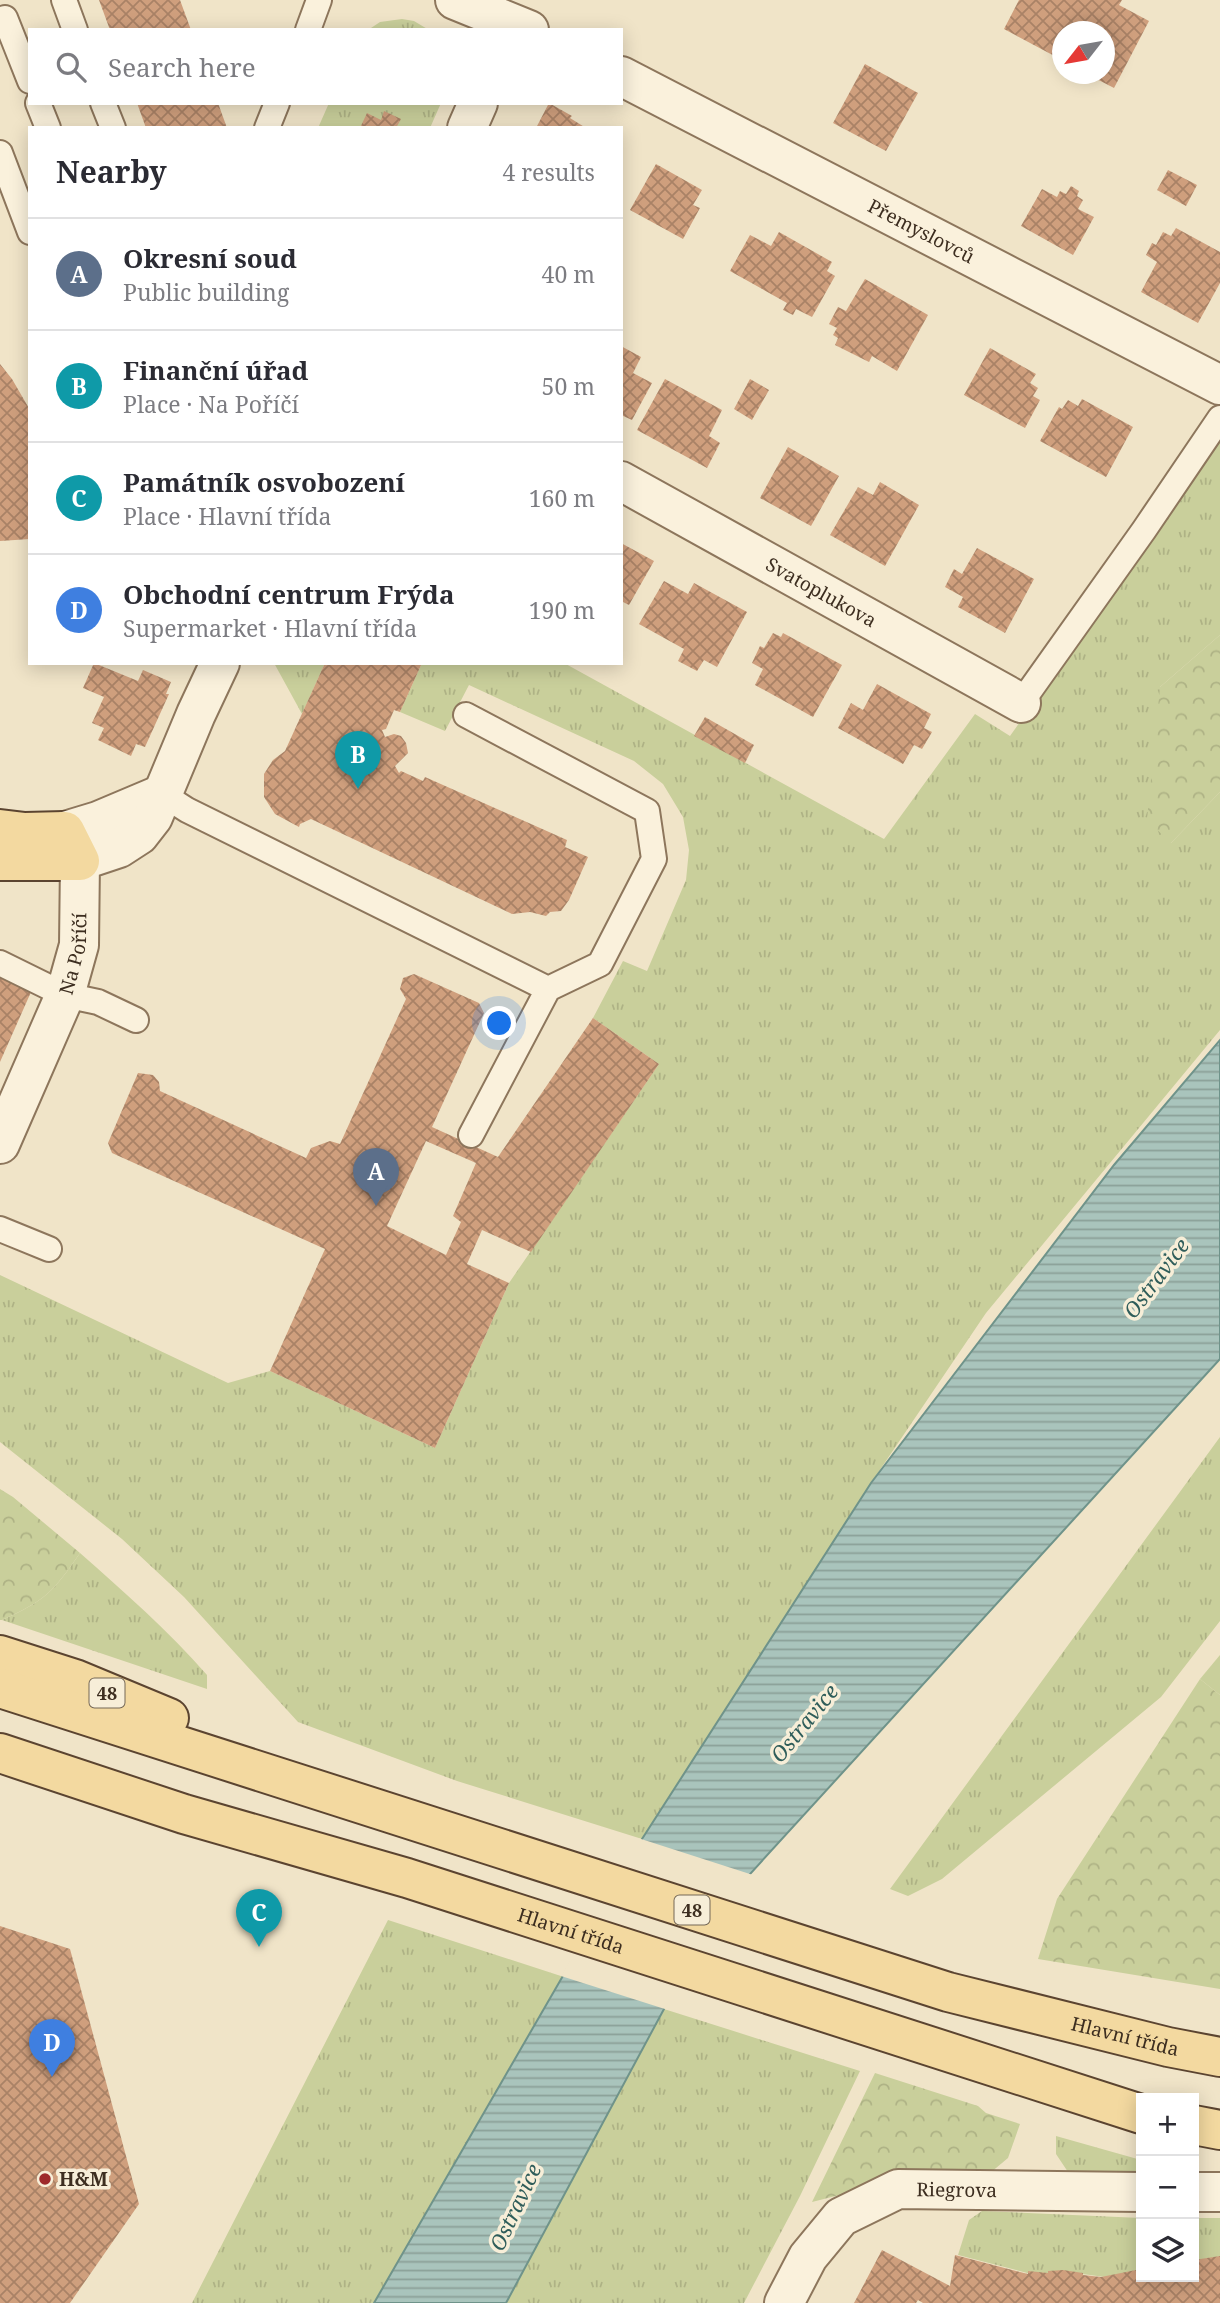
<!DOCTYPE html>
<meta charset="utf-8">
<style>
:root{--surface:#fff;--page:#f2f2f3;--text:#2b2b33;--muted:#7c7c81;--line:#e1e1e2;--accent:#1a73e8}
body{margin:0;font-family:"Noto Serif",serif;background:var(--page);color:var(--text)}
.controls{position:absolute;right:21px;bottom:21px;display:grid;overflow:hidden;border-radius:0px;box-shadow:0 4px 18px #0003}
.controls button{width:63px;height:63px;display:grid;place-items:center;padding:0;border:0;border-bottom:2px solid var(--line);background:var(--surface);color:var(--text);font:35px sans-serif}
.compass{position:absolute;left:1052px;top:21px;width:63px;height:63px;border-radius:50%;background:var(--surface);box-shadow:0 4px 18px #0003;rotate:239deg}
.you{position:absolute;left:500px;top:1024px;width:24px;height:24px;margin:-18px;border:5px solid #fff;border-radius:50%;background:#1a73e8;box-shadow:0 0 0 10px #1a73e833}
.badge{display:grid;place-items:center;width:46px;height:46px;border-radius:50%;background:var(--accent);color:#fff;font-size:23px;font-weight:700}
.pin{position:absolute;translate:-50% -58px;filter:drop-shadow(0 2px 4px #0008)}
.pin::after{content:'';position:absolute;top:37px;width:24px;height:21px;background:inherit;clip-path:polygon(0 0,100% 0,50% 100%)}
.list{margin:0;padding:0;list-style:none}
h2{display:flex;justify-content:space-between;align-items:center;height:91px;margin:0;padding:0 28px;font-size:30px}
h2 small{font-size:23px;font-weight:400;color:var(--muted)}
.list li{display:grid;grid-template-columns:46px 1fr auto;gap:21px;align-items:center;box-sizing:border-box;height:112px;padding:0 28px;border-top:2px solid var(--line)}
.list b{display:block;font-size:26px;white-space:nowrap}
.list p{margin:0;font-size:23px;white-space:nowrap;color:var(--muted)}
.list em{font-size:23px;font-style:normal;color:var(--muted)}
.icon{flex:none;width:38px;height:38px;fill:none;stroke:currentColor;stroke-width:2;stroke-linecap:round;stroke-linejoin:round}
.map{position:relative;flex:none;width:1220px;height:2303px;overflow:hidden}
.search{position:absolute;background:var(--surface);box-shadow:0 4px 18px #0003;left:28px;top:28px;width:595px;height:77px;display:flex;align-items:center;gap:18px;box-sizing:border-box;padding:0 24px;border-radius:0px;color:var(--muted);font-size:26px}
.panel{position:absolute;background:var(--surface);box-shadow:0 4px 18px #0003;left:28px;top:126px;width:595px;height:539px;border-radius:0px}
.map>svg:first-child{display:block}
.grass{fill:url(#grass-tufts)}
.forest{fill:url(#forest-crowns)}
.pitch{fill:#c9cf9b}
.water{fill:url(#water-rules);stroke:#6f938a;stroke-width:2}
.pier{fill:#f0e4c8}
.building{fill:url(#building-cross-hatch);fill-rule:evenodd}
.lines{fill:none;stroke-linecap:round;stroke-linejoin:round}
.lane-casing{stroke:#8d765c;stroke-width:28}
.street-casing{stroke:#8d765c;stroke-width:42}
.primary-casing{stroke:#5b4430;stroke-width:42}
.lane{stroke:#faf1dc;stroke-width:24}
.street{stroke:#faf1dc;stroke-width:38}
.primary{stroke:#f3d9a0;stroke-width:38}
.poi-dot{fill:#9e2a2b;stroke:#f7eed8;stroke-width:2.5}
.labels{text-anchor:middle;dominant-baseline:central;stroke-width:7;stroke-linejoin:round;paint-order:stroke}
.shield{fill:#f7eed8;stroke:#756857;stroke-width:2}
.shield-label{font-size:18px;font-weight:bold;fill:#3d2e20}
.street-label{font-size:19px;fill:#3d2e20;stroke:#f7eed8}
.poi-label{font-size:19px;font-weight:bold;fill:#3d2e20;stroke:#f7eed8;text-anchor:start}
.water-label{font-size:21px;font-style:italic;fill:#2f5d5a;stroke:#f7eed8}
</style>
<div class="map">
<svg width="1220" height="2303" viewBox="0 0 1220 2303">
<defs>
<pattern id="grass-tufts" width="24" height="20" patternUnits="userSpaceOnUse" patternTransform="scale(1.75)"><rect width="24" height="20" fill="#c9cf9b"/><path d="M3 7l-1-3M5 7V3M7 7l1-3M15 17l-1-3M17 17v-4M19 17l1-3" fill="none" stroke="#aeb285"/></pattern>
<pattern id="forest-crowns" width="20" height="18" patternUnits="userSpaceOnUse" patternTransform="scale(1.75)"><rect width="20" height="18" fill="#c9cf9b"/><path d="M2 6a3 3 0 1 1 6 0M12 15a3 3 0 1 1 6 0" fill="none" stroke="#aeb285"/></pattern>
<pattern id="water-rules" width="6" height="5" patternUnits="userSpaceOnUse" patternTransform="scale(1.75)"><rect width="6" height="5" fill="#a9c4bc"/><path d="M0 2.5h6" fill="none" stroke="#8ba098"/></pattern>
<pattern id="building-cross-hatch" width="8" height="8" patternUnits="userSpaceOnUse" patternTransform="scale(1.75)"><rect width="8" height="8" fill="#cf9f7d"/><path d="M0 0l8 8M0 8l8-8" fill="none" stroke="#a98266"/></pattern>
</defs>
<rect width="100%" height="100%" fill="#f0e4c8"/>
<path class="grass" d="M402,19L414,21L429,30H368L380,22Z
M329,103H441L430,128H318Z
M1220,440V635L1160,687L1171,843L1220,792V1030L986,1313L871,1483L642,1839L457,1781L298,1722L184,1597L122,1539L0,1442V1275L228,1383L270,1371L435,1448L509,1283L659,1064L593,1018L623,961L647,971L686,880L689,850L683,817L663,784L634,761L469,685L445,731L400,712L422,663H564L884,839L975,714L1010,736Z
M274,663H325L302,714Z
M1220,1437V1621L1161,1697L942,1879L908,1896L890,1889Z
M80,1553C124,1592 168,1630 207,1675V1689L2,1620C45,1601 54,1591 80,1553Z
M388,1920L564,1977L374,2303H192Z
M664,2009L860,2071L800,2196L744,2303H506Z
M1056,2136L1141,2160V2184L1068,2172L1056,2154Z
M982,2211L1141,2218V2271L1105,2277L1067,2272L1031,2274L958,2255L969,2220Z
M1194,2218H1220V2257L1194,2261Z"/>
<path class="forest" d="M1220,635V792L1171,843L1147,820L1160,687Z
M0,1489L13,1497L80,1553C54,1591 45,1601 2,1620H0Z
M1200,1679L1220,1695V1989L1038,1959L1057,1899Z
M875,2073L978,2106L986,2113L1020,2124L1008,2158L990,2173L887,2183L812,2202Z"/>
<path class="pitch" d="M1220,1655V1695L1200,1679Z"/>
<path class="water" d="M1220,1040V1359L750,1874L664,2009L506,2303H374L642,1839L871,1483L1114,1165Z"/>
<path class="pier" d="M638,1838L753,1875L668,2010L561,1976Z"/>
<path class="building" d="M99,0H180L191,30H110Z
M1019,0H1122L1119,5L1149,21L1114,88L1087,74H1104V32H1062V60L1004,29Z
M865,64L918,93L886,151L833,123Z
M137,103H218L227,128H146Z
M549,103L572,116L570,118L586,128H536Z
M384,111L401,119L396,128H360L367,113L381,120Z
M656,164L702,190L693,205L700,208L683,239L630,210Z
M1168,170L1197,185L1186,206L1157,190Z
M1071,186L1079,191L1077,196L1083,200L1078,209L1094,217L1073,255L1021,226L1042,189L1057,197L1060,191L1066,194Z
M1176,228L1220,252V283L1198,323L1141,292L1157,262L1146,255L1152,243L1156,245L1163,232L1171,236Z
M779,232L832,262L827,271L835,276L812,317L796,309L793,315L783,310L787,303L730,271L750,235L771,246Z
M865,279L928,315L897,371L872,356L869,362L835,345L838,338L833,335L837,328L829,324L838,307L846,311Z
M621,346L641,357L633,373L652,383L632,420L621,415Z
M990,348L1036,374L1030,383L1038,388L1033,396L1040,400L1025,428L964,395Z
M0,364L12,379L30,410V539L0,541Z
M665,379L722,410L709,436L720,443L707,468L637,430Z
M750,379L769,390L752,420L734,409Z
M1082,399L1133,427L1106,477L1040,441L1059,407L1062,409L1068,400L1078,406Z
M788,447L839,476L811,526L760,498Z
M880,482L919,505L885,566L830,535L858,487L873,495Z
M621,543L654,561L629,605L621,601Z
M977,548L1034,579L1005,633L958,607L963,597L945,587L954,569L962,574Z
M664,581L688,594L694,583L747,612L717,667L704,660L697,671L678,661L684,649L639,624Z
M773,633L781,637L783,633L842,665L813,717L755,685L763,669L752,663L760,646L764,648Z
M94,663L138,681L143,670L171,682L166,694H169L145,747L136,744L131,756L98,740L104,728L92,723L104,697L83,688Z
M325,663H422L400,712L394,710L386,729L382,730L385,737L394,734L401,736L406,743L408,753L395,766L399,773L401,771L423,781L425,777L567,840L565,847L588,857L569,900L561,911L550,912L546,916L530,912L512,914L311,819L300,824L299,827L275,814L264,797V774L273,760L285,751Z
M877,684L931,714L924,728L932,732L922,749L914,745L903,764L838,728L851,703L863,710Z
M705,717L754,745L745,763L694,736Z
M414,974L479,1003L484,1013L432,1127L498,1157L593,1018L659,1064L531,1252L482,1230L467,1264L509,1283L435,1448L270,1371L325,1249L112,1153L108,1143L138,1073L153,1075L159,1082L160,1091L306,1158L311,1148L330,1141L340,1144L406,999L400,989L403,978ZM426,1141L476,1163L453,1216L461,1222L446,1255L387,1226Z
M0,976L31,992L0,1062Z
M0,1926L70,1949L139,2204L70,2303H0Z
M882,2250L950,2286L955,2255L1028,2274V2271L1048,2273V2271L1063,2270L1083,2273V2275L1101,2277L1141,2269V2277H1194V2260L1220,2256V2303H923L918,2300L916,2303H854Z"/>
<g class="lines">
<defs>
<path id="lane" d="M64,0L75,30
M5,18L30,81
M308,30L319,0
M38,103L48,128
M103,103L113,128
M267,128L277,103
M0,153L30,232
M1021,703L1144,530L1220,418
M466,715L647,811L654,859L600,964L548,989L471,1135
M162,794L187,810L548,989
M0,963L65,995L98,1002L136,1020
M0,1229L49,1249"/>
<g id="street">
<path d="M455,0L529,30"/>
<path id="s1" d="M621,76L1220,385"/>
<path d="M467,128L478,103"/>
<path id="s2" d="M621,481L1021,703"/>
<path d="M65,831L98,821L162,794"/>
<path id="s3" d="M0,1144L65,995L79,945L80,861L119,848L139,835L153,817L196,714L220,663"/>
<path d="M1194,2192H1220"/>
<path id="s4" d="M784,2303L808,2257L841,2217L898,2189L1141,2192"/>
</g>
<g id="primary">
<path d="M0,829L25,832L65,831L80,861H0"/>
<path d="M0,1655L75,1679L169,1718"/>
<path id="s5" d="M0,1688L948,1992L1168,2047L1220,2057"/>
<path id="s6" d="M0,1753L184,1814L407,1878L1141,2114"/>
<path d="M1194,2125L1220,2130"/>
</g>
</defs>
<use href="#lane" class="lane-casing"/>
<use href="#street" class="street-casing"/>
<use href="#primary" class="primary-casing"/>
<use href="#lane" class="lane"/>
<use href="#street" class="street"/>
<use href="#primary" class="primary"/>
</g>
<circle class="poi-dot" cx="45" cy="2179" r="7"/>
<g class="labels">
<g class="shield">
<rect x="89.5" y="1678.5" width="35" height="29" rx="5"/>
<rect x="674.5" y="1895.5" width="35" height="29" rx="5"/>
</g>
<g class="shield-label">
<text x="107" y="1693">48</text>
<text x="692" y="1910">48</text>
</g>
<g class="street-label">
<text stroke="none"><textPath href="#s1" startOffset="338">Přemyslovců</textPath></text>
<text stroke="none"><textPath href="#s2" startOffset="229">Svatoplukova</textPath></text>
<text stroke="none"><textPath href="#s3" startOffset="205">Na Poříčí</textPath></text>
<text stroke="none"><textPath href="#s6" startOffset="598">Hlavní třída</textPath></text>
<text stroke="none"><textPath href="#s5" startOffset="1178">Hlavní třída</textPath></text>
<text stroke="none"><textPath href="#s4" startOffset="226">Riegrova</textPath></text>
</g>
<g class="poi-label">
<text x="59" y="2179">H&amp;M</text>
</g>
<g class="water-label">
<text transform="translate(1156 1278) rotate(-53)">Ostravice</text>
<text transform="translate(804 1723) rotate(-51)">Ostravice</text>
<text transform="translate(515 2207) rotate(-65)">Ostravice</text>
</g>
</g>
</svg>
<div class="controls">
<button>+</button>
<button>−</button>
<button><svg class="icon" aria-label="layers" viewBox="0 0 24 24"><path d="M12 4l9 5-9 5-9-5zM3 14l9 5 9-5"/></svg></button>
</div>
<svg class="compass" viewBox="-18 -18 36 36"><path d="M0-13l5 13h-10z" fill="#e53935"/><path d="M0 13l5-13h-10z" fill="#7c7c81"/></svg>
<div class="you"></div>
<div class="pin badge" style="left:376px;top:1206px;background:#5c6f8a">A</div>
<div class="pin badge" style="left:358px;top:789px;background:#0f9aa8">B</div>
<div class="pin badge" style="left:259px;top:1947px;background:#0f9aa8">C</div>
<div class="pin badge" style="left:52px;top:2077px;background:#3f7fe0">D</div>
<div class="search"><svg class="icon" aria-label="search" viewBox="0 0 24 24"><circle cx="10" cy="10" r="6"/><path d="M15 15l6 6"/></svg>Search here</div>
<section class="panel">
<h2>Nearby<small>4 results</small></h2>
<ul class="list">
<li><span class="badge" style="background:#5c6f8a">A</span><div><b>Okresní soud</b><p>Public building</p></div><em>40 m</em></li>
<li><span class="badge" style="background:#0f9aa8">B</span><div><b>Finanční úřad</b><p>Place · Na Poříčí</p></div><em>50 m</em></li>
<li><span class="badge" style="background:#0f9aa8">C</span><div><b>Památník osvobození</b><p>Place · Hlavní třída</p></div><em>160 m</em></li>
<li><span class="badge" style="background:#3f7fe0">D</span><div><b>Obchodní centrum Frýda</b><p>Supermarket · Hlavní třída</p></div><em>190 m</em></li>
</ul>
</section>
</div>
